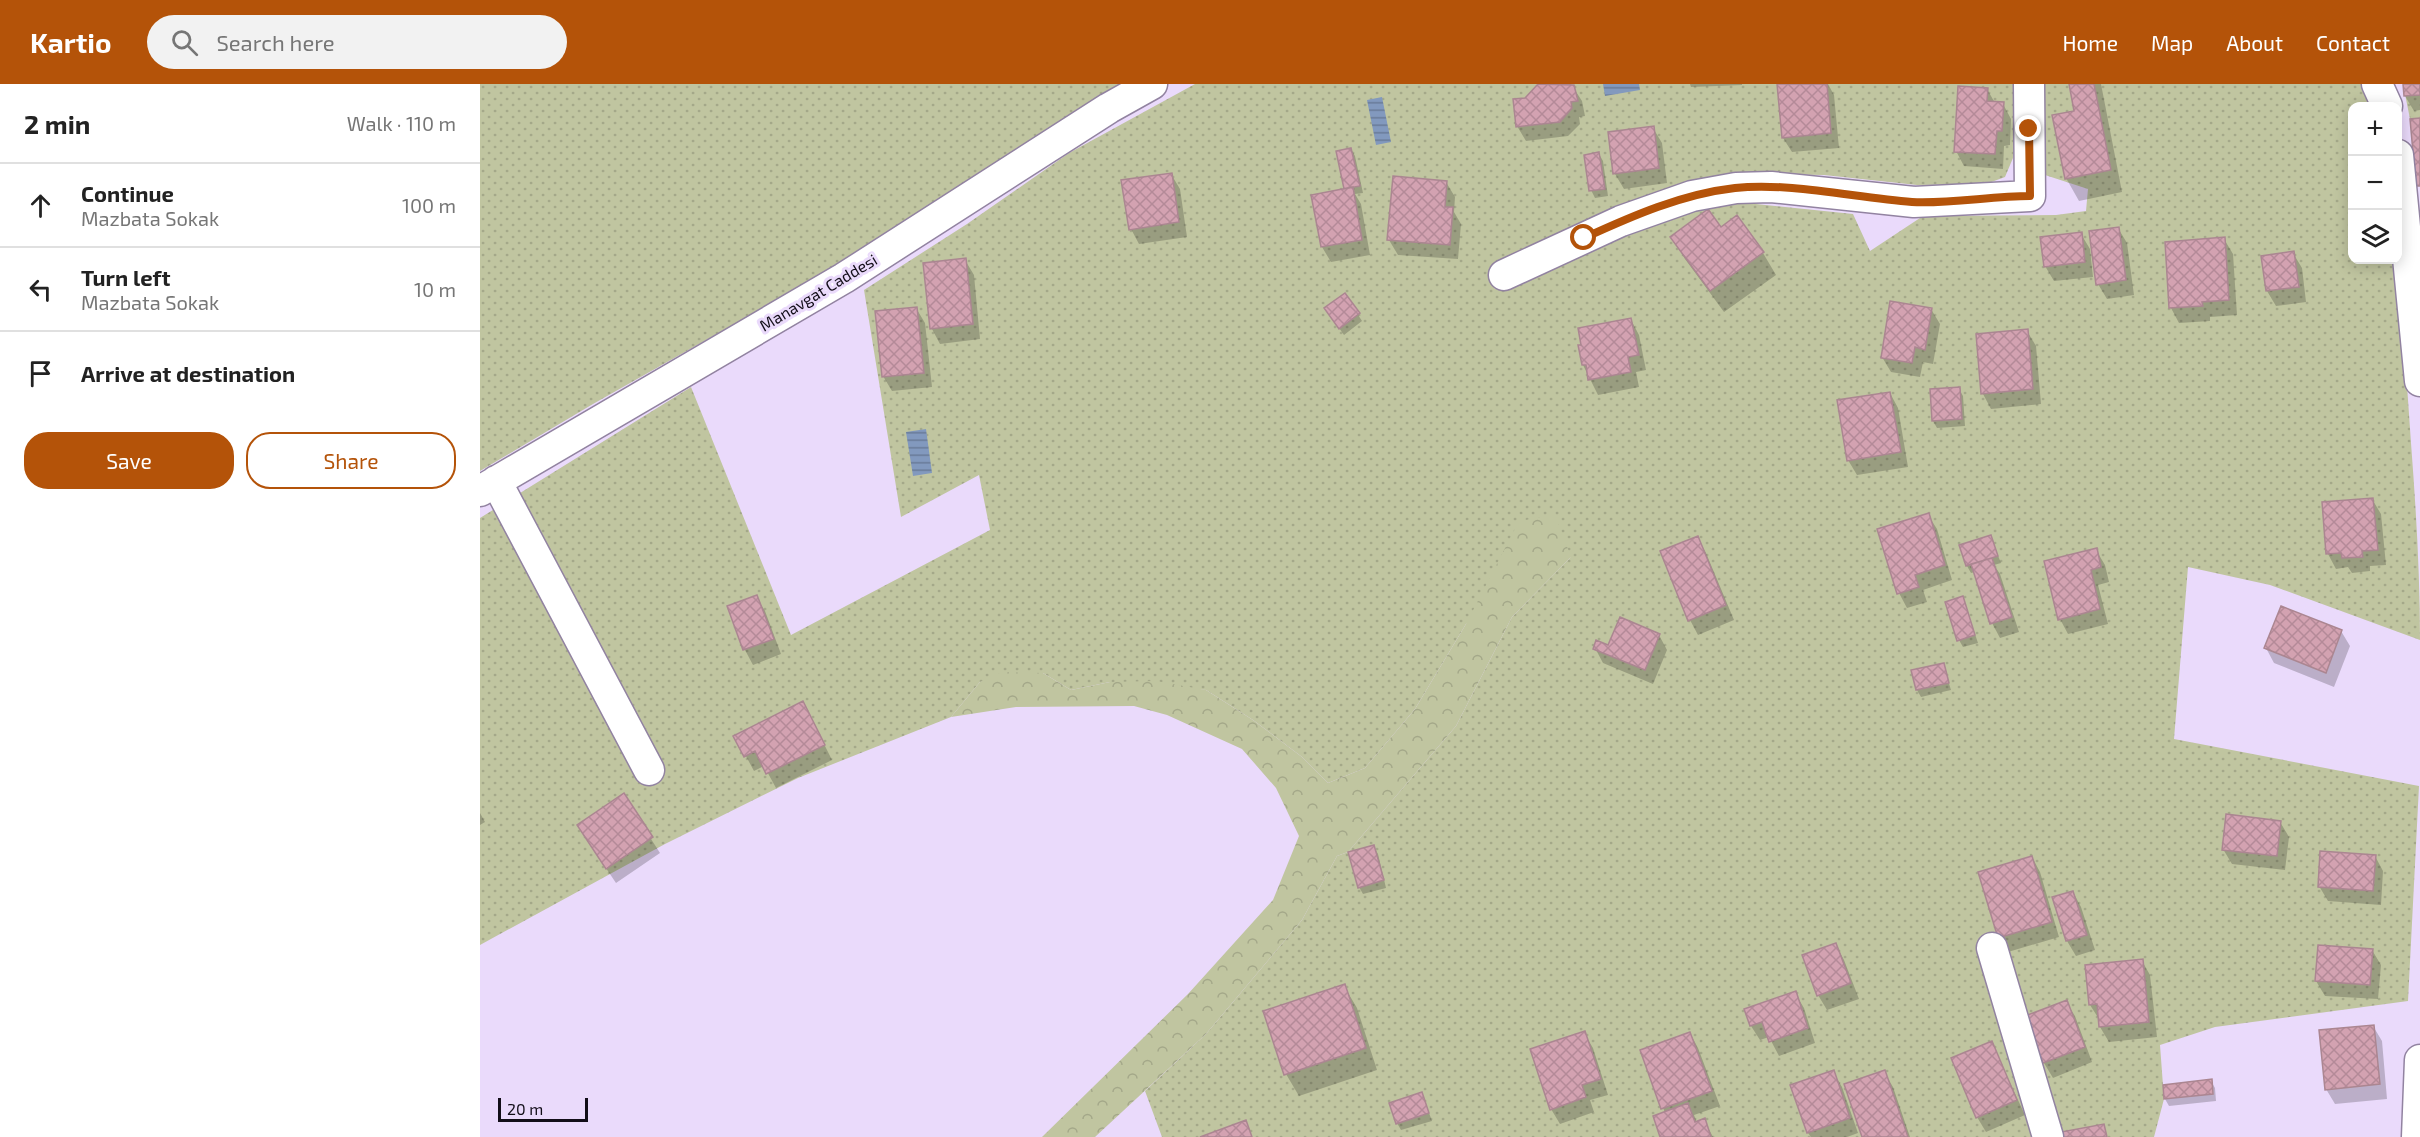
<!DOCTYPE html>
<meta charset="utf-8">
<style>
:root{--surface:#fff;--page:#f2f2f2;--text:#222;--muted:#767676;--line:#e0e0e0;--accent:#b45309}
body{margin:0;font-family:"Exo 2",sans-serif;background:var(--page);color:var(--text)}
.controls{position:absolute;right:18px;top:18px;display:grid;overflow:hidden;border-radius:12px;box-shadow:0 3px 15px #0003}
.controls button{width:54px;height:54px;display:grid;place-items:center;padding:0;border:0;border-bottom:2px solid var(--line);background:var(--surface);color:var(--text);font:30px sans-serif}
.scale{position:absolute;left:18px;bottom:15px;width:90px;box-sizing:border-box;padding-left:6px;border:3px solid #120d18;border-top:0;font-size:16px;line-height:21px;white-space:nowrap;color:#120d18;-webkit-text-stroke:4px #eadafb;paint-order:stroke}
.stop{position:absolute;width:18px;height:18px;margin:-14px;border:4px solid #b45309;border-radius:50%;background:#fff}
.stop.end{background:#b45309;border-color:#fff;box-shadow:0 2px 6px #0008}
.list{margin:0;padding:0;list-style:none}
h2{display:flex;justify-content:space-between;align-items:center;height:78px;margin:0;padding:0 24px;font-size:26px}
h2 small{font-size:20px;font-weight:400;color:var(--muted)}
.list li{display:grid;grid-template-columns:39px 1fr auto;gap:18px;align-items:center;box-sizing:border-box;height:84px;padding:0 24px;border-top:2px solid var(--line)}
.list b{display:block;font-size:22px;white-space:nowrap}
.list p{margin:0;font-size:20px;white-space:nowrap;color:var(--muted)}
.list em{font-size:20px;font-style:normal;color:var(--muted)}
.actions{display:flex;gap:12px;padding:18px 24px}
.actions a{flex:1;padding:14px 0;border:2px solid var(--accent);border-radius:24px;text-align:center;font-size:21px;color:var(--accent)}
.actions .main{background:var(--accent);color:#fff}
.icon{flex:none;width:33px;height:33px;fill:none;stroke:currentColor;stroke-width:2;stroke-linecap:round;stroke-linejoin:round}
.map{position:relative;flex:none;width:1940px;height:1053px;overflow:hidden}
header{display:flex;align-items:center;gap:36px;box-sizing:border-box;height:84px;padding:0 30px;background:var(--accent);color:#fff}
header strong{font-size:28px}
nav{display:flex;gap:33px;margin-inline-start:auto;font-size:21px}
.search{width:420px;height:54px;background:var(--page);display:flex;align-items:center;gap:15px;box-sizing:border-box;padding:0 21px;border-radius:33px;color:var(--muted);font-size:22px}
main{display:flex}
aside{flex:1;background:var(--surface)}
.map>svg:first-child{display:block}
.green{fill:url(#green-dots)}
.forest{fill:url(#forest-crowns)}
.water{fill:url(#water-rules)}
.shadow{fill:#0003}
.building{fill:url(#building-cross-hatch);stroke:#ab8691;stroke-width:1.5}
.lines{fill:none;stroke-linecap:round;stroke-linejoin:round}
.street-casing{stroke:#9283a1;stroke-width:33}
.street{stroke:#fff;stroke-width:30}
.route{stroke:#b45309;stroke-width:8}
.labels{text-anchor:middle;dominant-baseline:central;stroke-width:6;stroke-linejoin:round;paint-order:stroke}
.street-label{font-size:16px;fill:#120d18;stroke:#eadafb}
</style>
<header>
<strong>Kartio</strong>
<div class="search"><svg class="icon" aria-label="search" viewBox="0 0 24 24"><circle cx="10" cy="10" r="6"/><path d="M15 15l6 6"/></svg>Search here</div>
<nav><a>Home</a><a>Map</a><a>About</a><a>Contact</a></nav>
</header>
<main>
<aside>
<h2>2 min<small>Walk · 110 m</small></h2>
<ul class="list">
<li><svg class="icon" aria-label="ahead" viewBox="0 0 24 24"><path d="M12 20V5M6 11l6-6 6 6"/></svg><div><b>Continue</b><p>Mazbata Sokak</p></div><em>100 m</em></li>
<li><svg class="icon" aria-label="left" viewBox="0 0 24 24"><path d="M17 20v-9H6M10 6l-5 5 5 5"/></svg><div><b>Turn left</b><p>Mazbata Sokak</p></div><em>10 m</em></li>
<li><svg class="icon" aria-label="arrive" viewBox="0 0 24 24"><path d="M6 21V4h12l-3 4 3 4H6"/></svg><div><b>Arrive at destination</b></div></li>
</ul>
<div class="actions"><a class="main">Save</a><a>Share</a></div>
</aside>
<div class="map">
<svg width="1940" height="1053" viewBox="0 0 1940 1053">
<defs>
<pattern id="green-dots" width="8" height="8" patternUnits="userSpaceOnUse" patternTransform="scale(1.5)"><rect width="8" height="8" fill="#c0c5a0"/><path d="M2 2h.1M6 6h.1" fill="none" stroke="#a4a889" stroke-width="1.8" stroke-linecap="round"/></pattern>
<pattern id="forest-crowns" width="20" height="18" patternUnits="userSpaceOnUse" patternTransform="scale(1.5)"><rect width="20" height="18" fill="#c0c5a0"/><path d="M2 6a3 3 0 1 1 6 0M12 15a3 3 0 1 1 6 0" fill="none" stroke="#a4a889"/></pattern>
<pattern id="water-rules" width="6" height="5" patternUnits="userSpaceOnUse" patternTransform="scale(1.5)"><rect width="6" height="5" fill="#8299be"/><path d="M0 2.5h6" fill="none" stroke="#697b99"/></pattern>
<pattern id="building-cross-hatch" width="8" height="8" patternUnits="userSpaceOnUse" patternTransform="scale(1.5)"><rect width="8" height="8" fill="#d3a2b1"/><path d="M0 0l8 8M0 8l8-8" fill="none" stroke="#b48a98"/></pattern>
</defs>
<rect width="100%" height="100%" fill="#eadafb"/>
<path class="green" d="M0,0H645L399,158L113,320L0,387Z
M715,0H1540L1533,74L1525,93L1506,100L1437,101L1344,91L1284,90L1149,119L1064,155L1009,188L1015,205L1168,143L1247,117L1373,130L1390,167L1443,132L1576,131L1606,127L1608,105L1565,91L1562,0H1882L1892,13L1894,22H1872V176H1915C1922,236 1927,297 1931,359C1936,425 1940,490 1940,556L1790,501L1708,483L1694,655L1939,702L1928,917L1735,943L1680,961L1684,1015L1674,1053H682L665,1007L726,950L822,836L857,772L868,768L976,642L1032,533L1091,473L986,540L935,625L885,684L848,699L822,673L773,636L726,606L630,598L591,606L563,589L500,598L471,633L318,694L185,760L0,861V434L211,303L311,551L510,446L499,391L421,433L384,206L487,140L589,69Z
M1923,0H1940V34L1930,35Z"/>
<path class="forest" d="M1075,431L1091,473L1032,533L976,642L868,768L857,772L822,836L726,950L615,1053H562L708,910L793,816L819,752L796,704L762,665L687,631L654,622L536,623L471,633L500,598L522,588L563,589L591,606L630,598L676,597L726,606L773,636L822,673L848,699L885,684L935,625L986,540L1039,437Z"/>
<path class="water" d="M1123,0H1159L1160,6L1125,12Z
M902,13L911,58L896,61L887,16Z
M446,345L452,389L433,392L426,348Z"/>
<path class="shadow" d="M1060,0H1091L1102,17L1105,32L1099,33L1100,40L1088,52L1046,57L1037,42L1046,15Z
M1210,0H1262V1L1211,3Z
M1298,0H1348L1354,11L1359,64L1312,68L1303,54Z
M1590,0H1621L1642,108L1599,117L1586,94L1595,28Z
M1924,0H1940V26L1934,27L1925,12Z
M1507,5L1515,19L1523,20L1531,35L1530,61L1524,62L1523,85L1484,82L1476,67Z
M1173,44L1182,59L1187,99L1144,105L1135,90Z
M871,65L875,72L883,109L875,110L881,120L890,171L851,178L842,163L866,106Z
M1119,70L1123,77L1128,112L1115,114L1111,106Z
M691,90L700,105L707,153L659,160L651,145Z
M966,98L975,113L974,128L981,140L978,175L918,171L909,156Z
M1257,133L1283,169L1296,191L1244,228L1205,175L1192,153L1241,145Z
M1638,144L1647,159L1654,211L1627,215L1618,200Z
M1601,150L1610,165L1613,193L1574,197L1565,182Z
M1744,155L1753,170L1757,231L1730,233V237L1699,239L1691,224Z
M1813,169L1822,184L1826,218L1796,222L1787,207L1783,173Z
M485,176L494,191L500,255L460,260L452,245Z
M865,211L882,237L864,251L850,231Z
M436,224L445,239L452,303L412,307L403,292Z
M1451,225L1460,240L1453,280L1443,278L1440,293L1411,288L1402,273Z
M1151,236L1159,251L1166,286L1156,288L1159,303L1118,311L1103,281Z
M1547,247L1556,262L1561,320L1511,325L1503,310Z
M1479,305L1483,312L1485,342L1457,344L1453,337Z
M1410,309L1418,324L1428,383L1377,391L1368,376Z
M1892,415L1901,430L1906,481L1890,482V487L1872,489L1868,483L1856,485L1848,470Z
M1448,431L1457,445L1472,496L1443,506L1447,518L1427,524L1419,509Z
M1510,452L1521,479L1514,481L1520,490L1539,548L1520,554L1512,539L1495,488L1491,489L1487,482L1481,462Z
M1218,454L1226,469L1254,536L1218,551L1210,536Z
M1616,466L1625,481L1629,498L1618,501L1628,540L1588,550L1580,535Z
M276,513L285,527L301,570L273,581L265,566L249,523Z
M1483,514L1498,559L1483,563L1479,556Z
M1861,547L1870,562L1854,603L1794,579L1786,564Z
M1179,551L1187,566L1173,600L1123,579L1115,564L1129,563Z
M1463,580L1471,606L1441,613L1437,606Z
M331,634L352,676L296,704L284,682L274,687L255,652Z
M143,711L180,769L136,799L107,756Z
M0,729L5,738L0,741Z
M1800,738L1809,753L1805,786L1752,780L1743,765Z
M894,763L898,770L906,804L883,810L879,803Z
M1895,772L1903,787L1901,821L1848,817L1839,802Z
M1552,773L1560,788L1579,853L1528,868L1519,853Z
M1593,808L1601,823L1615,866L1596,872L1587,857Z
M1356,861L1364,876L1379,915L1347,926L1338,911Z
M1892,866L1901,881L1898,915L1845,912L1836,897Z
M1662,877L1670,891L1677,953L1629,958L1620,943L1619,935L1610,921Z
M864,902L877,924L897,986L819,1012L806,990Z
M1315,909L1324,924L1335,959L1299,972L1289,953L1280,956L1271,942Z
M1586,918L1595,932L1612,978L1573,994L1564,979L1547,933Z
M1893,942L1902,957L1907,1015L1855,1020L1846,1005Z
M1104,949L1113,964L1128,1011L1110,1016L1114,1028L1080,1040L1071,1025Z
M1210,949L1218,964L1240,1022L1214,1031L1217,1039L1224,1036L1233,1053H1182L1185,1029L1162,967Z
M1511,958L1545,1031L1506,1048L1497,1033Z
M1353,988L1362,1003L1378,1049L1367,1053H1331L1328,1049Z
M1404,988L1413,1003L1430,1053H1383Z
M1731,997L1735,1004L1736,1017L1689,1022L1685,1015L1684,1002Z
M942,1010L952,1037L921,1046L917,1039Z"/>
<path class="building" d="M1058,0L1094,1L1098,17L1091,18L1092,24L1080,38L1036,43L1033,15L1045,14Z
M1297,0H1347L1351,49L1302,54Z
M1589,0H1614L1631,86L1585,95L1572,31L1594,27Z
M1923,0H1940V11L1924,12Z
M1478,2L1508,4L1507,17L1524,18L1522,47H1517L1515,70L1474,68Z
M1940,34V102H1936L1930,35Z
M1174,42L1179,84L1133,90L1128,48Z
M871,64L880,102L864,105L856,67Z
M1119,68L1125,105L1109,107L1104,71Z
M692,89L699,138L649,146L641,96Z
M913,92L967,97L965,123H973L970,161L907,156Z
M873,103L882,156L841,163L831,111Z
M1228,125L1241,143L1257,131L1284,168L1230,207L1190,153Z
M1639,143L1646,196L1616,201L1609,147Z
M1602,148L1605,178L1564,183L1560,153Z
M1745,153L1749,216L1722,218L1723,222L1689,224L1685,158Z
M1814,167L1819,203L1786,207L1781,172Z
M486,174L493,240L450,245L443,179Z
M865,209L880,229L859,245L844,224Z
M1410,217L1452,224L1445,266L1435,263L1432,279L1401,274Z
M437,223L444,289L402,293L395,227Z
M1151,234L1159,271L1148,273L1151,288L1108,296L1106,281H1102L1098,261H1101L1098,244Z
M1548,245L1553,305L1501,310L1496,250Z
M1480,303L1482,335L1452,337L1450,305Z
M1410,308L1421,368L1367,377L1357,316Z
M1893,414L1898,466L1882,467L1883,473L1862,474L1861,469L1846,470L1842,418Z
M1449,429L1465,481L1435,491L1439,503L1417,510L1397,445Z
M1511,451L1518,472L1486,482L1479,461Z
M1218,452L1246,521L1208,537L1180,467Z
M1617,464L1621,483L1611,486L1620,525L1578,536L1564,477Z
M1512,474L1532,533L1510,540L1491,480Z
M277,511L294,555L263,566L247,522Z
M1483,512L1495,551L1477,557L1465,518Z
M1801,522L1862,546L1846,589L1784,564Z
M1140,533L1180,550L1165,586L1113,565L1116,556L1128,561Z
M1464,579L1469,599L1436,606L1431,586Z
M323,617L345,661L286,690L275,667L264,673L253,652Z
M144,709L173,753L126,785L97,741Z
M1746,730L1801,737L1797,772L1742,766Z
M894,761L904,796L878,804L868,768Z
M1840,767L1896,771L1893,807L1838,803Z
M1552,772L1572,838L1518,854L1498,788Z
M1593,807L1607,851L1586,857L1572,813Z
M1356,859L1371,899L1337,912L1322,871Z
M1838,861L1893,865L1890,901L1835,897Z
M1663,875L1669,938L1619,943L1617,920L1609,921L1605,881Z
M865,900L886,964L804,991L783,927Z
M1316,907L1328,944L1289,958L1282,938L1270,942L1264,925Z
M1587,916L1605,963L1563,979L1545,932Z
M1894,941L1900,1000L1845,1006L1839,946Z
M1105,947L1121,995L1102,1001L1106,1013L1070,1026L1050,965Z
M1210,948L1232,1007L1181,1025L1160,966Z
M1512,957L1537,1016L1496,1034L1471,974Z
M1354,986L1370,1034L1327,1049L1310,1001Z
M1405,986L1428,1053H1382L1364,1000Z
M1732,995L1733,1010L1684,1015L1683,1001Z
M942,1008L949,1029L916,1040L909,1019Z
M1208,1019L1215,1038L1225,1034L1231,1053H1180L1173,1032Z
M766,1036L772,1053H720Z
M1624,1040L1627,1053H1582L1581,1048Z"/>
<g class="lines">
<defs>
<path id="street" d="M1897,0L1907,22
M1918,71L1940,297
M1024,191L1141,137L1212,112L1256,104L1291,103L1434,118L1550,112L1549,0
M16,397L169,686
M0,407L364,194L629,24L672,0
M1512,864L1568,1053
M1937,1053L1940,976"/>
</defs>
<use href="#street" class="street-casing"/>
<use href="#street" class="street"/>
</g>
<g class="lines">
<path class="route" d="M1104,154C1152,132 1202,110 1255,104C1310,98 1376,114 1432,118C1470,120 1511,112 1550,112L1549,45"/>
</g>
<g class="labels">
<g class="street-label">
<text transform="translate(338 208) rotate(-31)">Manavgat Caddesi</text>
</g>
</g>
</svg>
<div class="controls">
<button>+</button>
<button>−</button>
<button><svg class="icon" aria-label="layers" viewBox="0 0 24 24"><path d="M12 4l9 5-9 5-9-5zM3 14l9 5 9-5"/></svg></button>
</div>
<div class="scale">20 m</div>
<div class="stop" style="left:1104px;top:154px"></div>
<div class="stop end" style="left:1549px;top:45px"></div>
</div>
</main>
